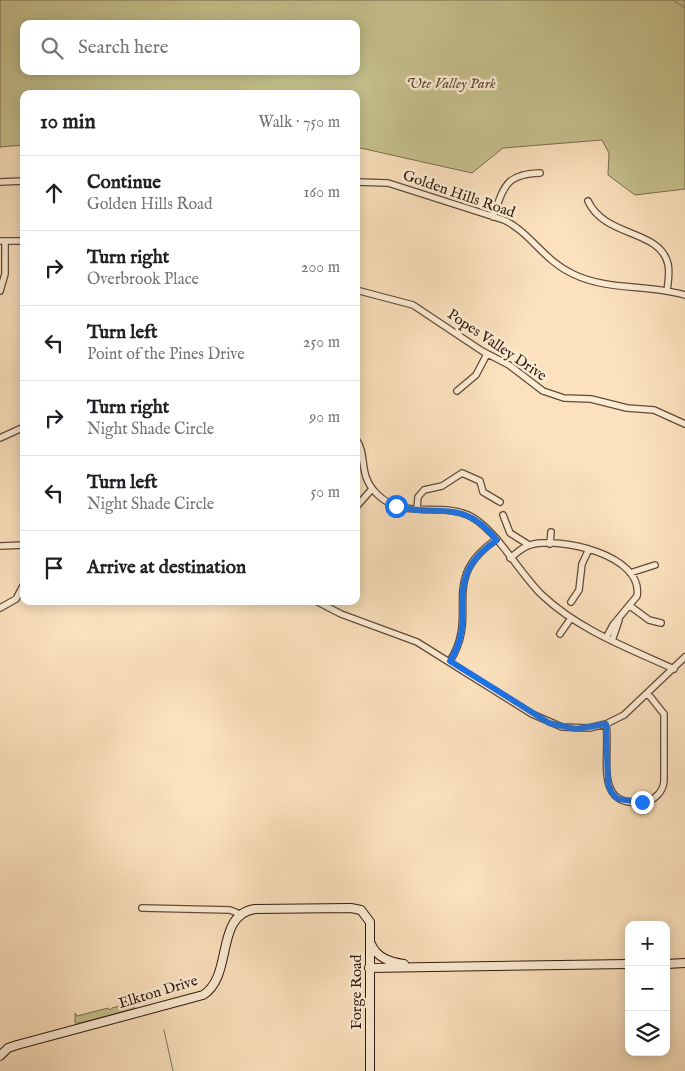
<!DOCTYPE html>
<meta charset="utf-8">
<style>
:root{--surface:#fff;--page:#f6f6f6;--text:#202124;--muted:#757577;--line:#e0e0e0}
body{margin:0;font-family:"IM FELL English",serif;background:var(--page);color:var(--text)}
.controls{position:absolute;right:15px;bottom:15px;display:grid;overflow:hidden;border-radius:10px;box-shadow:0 2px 12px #0003}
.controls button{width:45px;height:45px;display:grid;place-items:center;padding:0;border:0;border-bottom:1px solid var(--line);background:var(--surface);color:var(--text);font:25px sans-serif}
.stop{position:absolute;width:15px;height:15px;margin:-11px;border:4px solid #1a73e8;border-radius:50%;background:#fff}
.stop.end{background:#1a73e8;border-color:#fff;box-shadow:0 1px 5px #0008}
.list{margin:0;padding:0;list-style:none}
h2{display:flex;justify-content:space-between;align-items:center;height:65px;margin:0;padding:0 20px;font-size:21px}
h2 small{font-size:16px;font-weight:400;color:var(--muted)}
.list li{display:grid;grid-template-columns:32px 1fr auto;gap:15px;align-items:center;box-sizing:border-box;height:75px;padding:0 20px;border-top:1px solid var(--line)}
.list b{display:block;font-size:19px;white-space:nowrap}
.list p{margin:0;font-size:16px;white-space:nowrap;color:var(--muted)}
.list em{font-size:16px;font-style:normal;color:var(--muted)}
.icon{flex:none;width:28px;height:28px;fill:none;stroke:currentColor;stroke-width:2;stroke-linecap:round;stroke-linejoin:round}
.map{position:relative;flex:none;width:685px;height:1071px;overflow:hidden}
.search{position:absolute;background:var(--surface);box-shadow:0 2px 12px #0003;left:20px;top:20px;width:340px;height:55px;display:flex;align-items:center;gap:12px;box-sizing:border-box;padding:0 18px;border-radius:10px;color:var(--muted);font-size:19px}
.panel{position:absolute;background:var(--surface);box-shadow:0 2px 12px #0003;left:20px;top:90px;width:340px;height:515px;border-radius:10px}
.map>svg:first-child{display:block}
.green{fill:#c5c18d;stroke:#7a6c4d;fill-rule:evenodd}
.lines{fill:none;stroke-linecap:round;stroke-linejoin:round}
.stream{stroke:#737c6e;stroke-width:1}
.street-casing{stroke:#634a39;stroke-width:8}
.secondary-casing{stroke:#30180d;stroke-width:10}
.street{stroke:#fcecd4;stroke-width:5.5}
.secondary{stroke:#fcecd4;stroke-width:8}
.route{stroke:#1a73e8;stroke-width:6}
.labels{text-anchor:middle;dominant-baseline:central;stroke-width:5;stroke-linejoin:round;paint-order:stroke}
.park-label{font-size:15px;font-style:italic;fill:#5d4b33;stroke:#fcecd4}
.street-label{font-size:15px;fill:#30180d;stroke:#fcecd4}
</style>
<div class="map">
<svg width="685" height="1071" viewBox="0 0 685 1071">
<rect width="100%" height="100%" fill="#fbe1bd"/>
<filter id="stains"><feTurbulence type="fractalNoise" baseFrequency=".004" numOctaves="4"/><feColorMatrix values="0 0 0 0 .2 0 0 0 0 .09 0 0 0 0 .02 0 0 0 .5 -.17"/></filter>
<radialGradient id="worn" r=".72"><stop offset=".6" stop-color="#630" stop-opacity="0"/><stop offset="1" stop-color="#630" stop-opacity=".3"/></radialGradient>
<path class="green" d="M0,0H685V189L635,195L608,175L609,153L602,140L503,148L472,173L356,147V94H24V145L0,147ZM24,24H356V71H24Z
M131,999L135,1000L136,1005L133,1009L80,1023H75V1013L77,1016L108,1008L110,1010L112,1008L131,1003Z"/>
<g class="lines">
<path class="stream" d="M673,0L685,8
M164,1030L173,1071"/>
<defs>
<path id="street" d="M0,182L24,181
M356,182L388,183L504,220C531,233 543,260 573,274C608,291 648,284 685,295
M588,201C605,238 660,229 668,264C670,273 668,283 667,291
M493,217C504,187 505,174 540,173
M0,241H24
M356,290L413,305L482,351L509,365L543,391L564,398L591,399L627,408L654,410L685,424
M0,291L5,274V241
M457,391L476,375L487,354
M0,438L24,427
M356,439C368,456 357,474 377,494C403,520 438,502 468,515C496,528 518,572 542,595C579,630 628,648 674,669
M356,507L372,489
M417,509L418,497L424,490L442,486L462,473L480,481L483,492L500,502
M503,515L510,533L529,545
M550,544L551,532
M0,546L24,545
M510,558C516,554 522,547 530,545C559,536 644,555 637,596L613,625L606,638
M630,573L655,565
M316,601L341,614L417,642L532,714L562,727L589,728L606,724L624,715L685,657
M571,602L579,590L582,564L589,549
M630,606L649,620L661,623
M0,608L16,599L24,584
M560,634L571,618
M612,641L619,620
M450,661C481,612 437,580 497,539
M606,724C611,756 592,809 644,802C655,800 663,792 664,781V714L648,694
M142,908L230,910L240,914"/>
<path id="secondary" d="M371,944C377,958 390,962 404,964
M666,964L685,963
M369,968L629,964
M0,1056L8,1048L17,1045L203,995C234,976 214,915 255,909L351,908L361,910L370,922V1071"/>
</defs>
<use href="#street" class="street-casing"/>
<use href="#secondary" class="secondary-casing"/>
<use href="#street" class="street"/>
<use href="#secondary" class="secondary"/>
</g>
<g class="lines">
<path class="route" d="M396,506C440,519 460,496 497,540C437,581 481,612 450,661L549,723L576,729L606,724L608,784L612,793L618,799L642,802"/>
</g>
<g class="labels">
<g class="park-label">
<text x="451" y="83">Ute Valley Park</text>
</g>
<g class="street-label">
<text transform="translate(459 194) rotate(19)">Golden Hills Road</text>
<text transform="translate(497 345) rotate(34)">Popes Valley Drive</text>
<text transform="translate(158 992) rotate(-17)">Elkton Drive</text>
<text transform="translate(356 992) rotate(-90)">Forge Road</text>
</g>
</g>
<rect width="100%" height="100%" filter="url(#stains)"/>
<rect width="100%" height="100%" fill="url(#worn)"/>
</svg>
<div class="controls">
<button>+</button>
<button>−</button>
<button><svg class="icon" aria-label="layers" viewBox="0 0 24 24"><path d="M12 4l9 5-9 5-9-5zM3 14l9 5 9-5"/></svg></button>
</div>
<div class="stop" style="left:396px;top:506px"></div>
<div class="stop end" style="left:642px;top:802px"></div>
<div class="search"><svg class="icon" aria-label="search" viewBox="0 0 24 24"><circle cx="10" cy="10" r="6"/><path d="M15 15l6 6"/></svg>Search here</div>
<section class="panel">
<h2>10 min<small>Walk · 750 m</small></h2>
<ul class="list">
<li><svg class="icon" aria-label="ahead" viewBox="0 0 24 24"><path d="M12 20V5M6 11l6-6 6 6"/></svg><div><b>Continue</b><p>Golden Hills Road</p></div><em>160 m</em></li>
<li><svg class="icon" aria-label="right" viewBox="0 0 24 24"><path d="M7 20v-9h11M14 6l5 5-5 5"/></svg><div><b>Turn right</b><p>Overbrook Place</p></div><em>200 m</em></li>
<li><svg class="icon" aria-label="left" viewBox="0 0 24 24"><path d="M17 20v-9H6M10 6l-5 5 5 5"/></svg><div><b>Turn left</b><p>Point of the Pines Drive</p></div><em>250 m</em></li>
<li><svg class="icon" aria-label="right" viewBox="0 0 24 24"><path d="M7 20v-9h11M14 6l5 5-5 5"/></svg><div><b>Turn right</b><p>Night Shade Circle</p></div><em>90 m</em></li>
<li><svg class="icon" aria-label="left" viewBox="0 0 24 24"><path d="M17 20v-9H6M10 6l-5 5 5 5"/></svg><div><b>Turn left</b><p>Night Shade Circle</p></div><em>50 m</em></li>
<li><svg class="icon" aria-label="arrive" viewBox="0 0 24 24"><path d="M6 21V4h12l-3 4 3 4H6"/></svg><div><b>Arrive at destination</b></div></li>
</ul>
</section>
</div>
